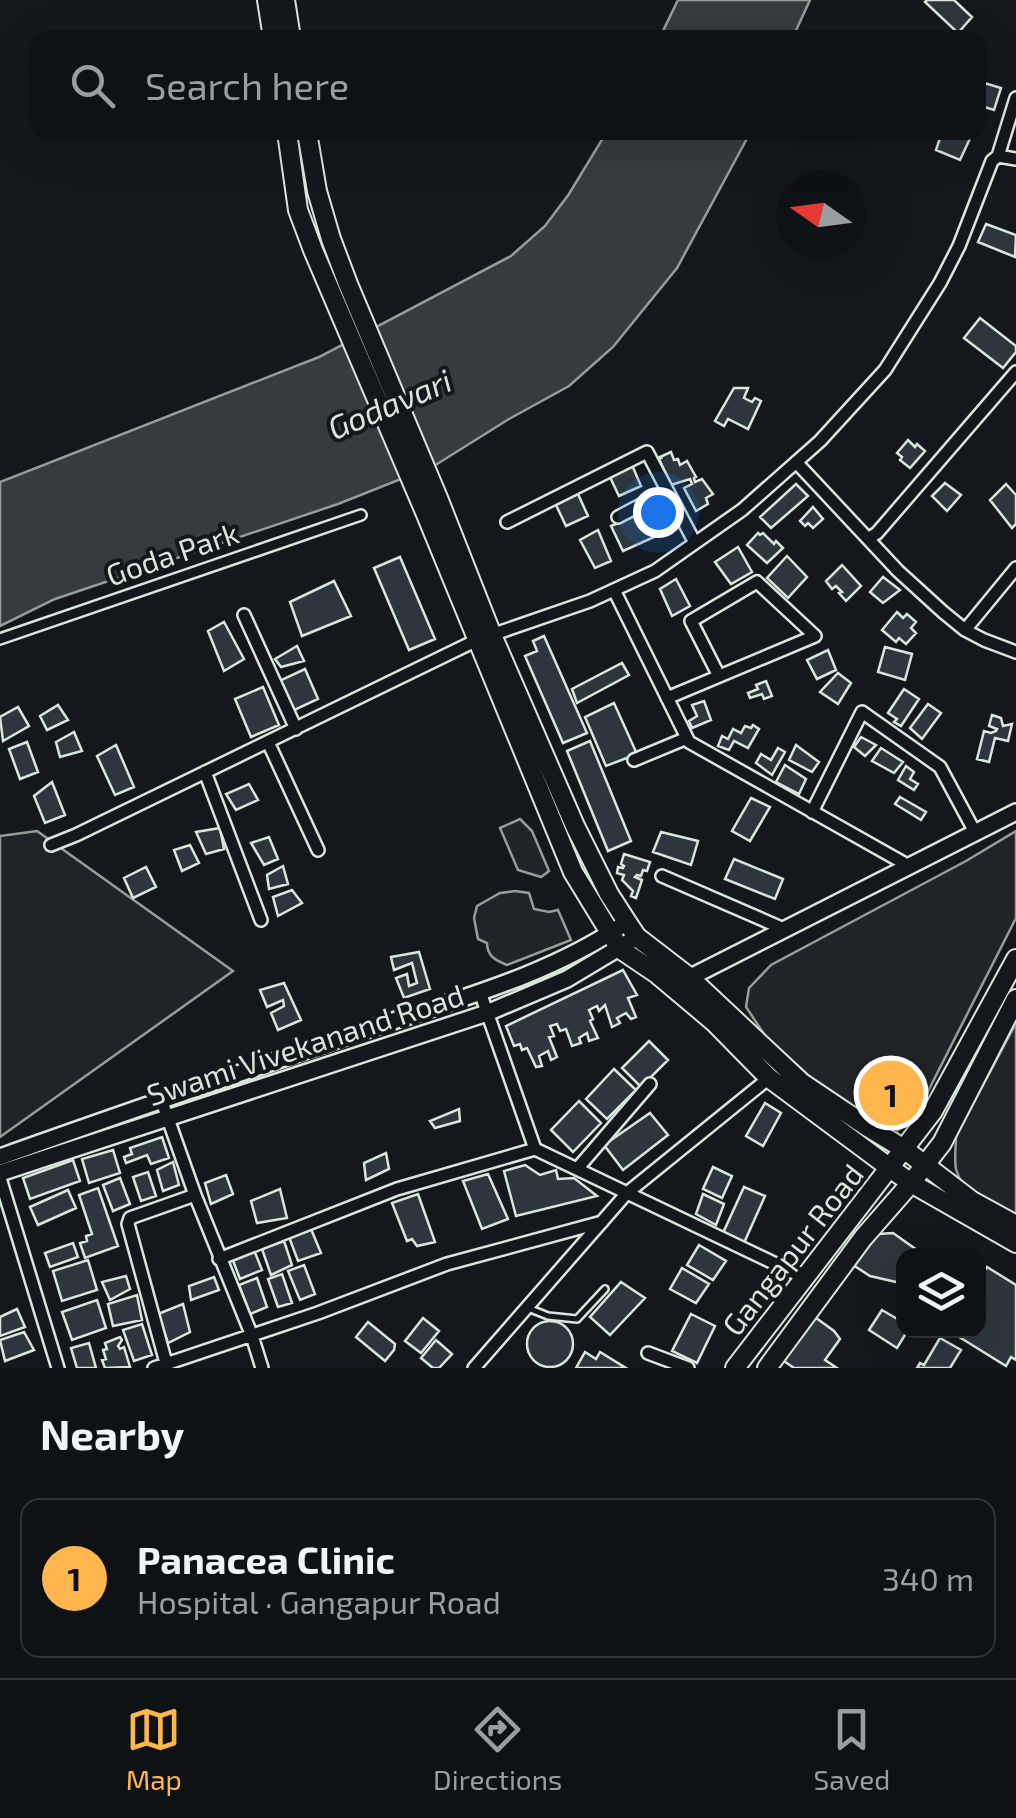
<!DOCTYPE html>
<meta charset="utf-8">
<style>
:root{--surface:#0f1215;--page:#181b1e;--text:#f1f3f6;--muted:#9b9ea0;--line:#2f3234;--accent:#ffb74d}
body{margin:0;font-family:"Exo 2",sans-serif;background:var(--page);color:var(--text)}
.controls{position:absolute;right:30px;bottom:30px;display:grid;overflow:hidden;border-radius:20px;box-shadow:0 10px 40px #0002}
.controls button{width:90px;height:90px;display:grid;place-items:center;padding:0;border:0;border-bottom:2px solid var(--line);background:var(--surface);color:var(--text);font:50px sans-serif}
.compass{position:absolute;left:776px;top:170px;width:90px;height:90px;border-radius:50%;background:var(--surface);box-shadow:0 10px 40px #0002;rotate:284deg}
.you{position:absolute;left:658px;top:512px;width:35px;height:35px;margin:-25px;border:8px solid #fff;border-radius:50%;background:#1a73e8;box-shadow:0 0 0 15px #1a73e833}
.badge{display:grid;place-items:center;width:65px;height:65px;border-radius:50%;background:var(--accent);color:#111;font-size:32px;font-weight:700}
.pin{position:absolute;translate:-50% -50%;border:5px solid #fff;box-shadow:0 2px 10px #0006}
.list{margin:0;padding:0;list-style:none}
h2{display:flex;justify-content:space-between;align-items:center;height:130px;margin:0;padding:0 40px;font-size:42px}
h2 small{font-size:32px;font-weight:400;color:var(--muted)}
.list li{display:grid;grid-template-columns:65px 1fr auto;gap:30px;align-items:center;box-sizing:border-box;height:160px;margin:0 20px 20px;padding:0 20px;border:2px solid var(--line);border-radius:20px}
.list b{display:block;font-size:38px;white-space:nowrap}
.list p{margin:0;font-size:32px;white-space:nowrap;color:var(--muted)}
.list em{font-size:32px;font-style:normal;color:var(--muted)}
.icon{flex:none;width:55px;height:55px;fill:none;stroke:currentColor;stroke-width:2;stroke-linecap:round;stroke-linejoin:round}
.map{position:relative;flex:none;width:1016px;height:1368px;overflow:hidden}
.search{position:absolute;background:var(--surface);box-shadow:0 10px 40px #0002;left:30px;right:30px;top:30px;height:110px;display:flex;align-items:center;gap:25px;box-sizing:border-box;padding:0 35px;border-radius:20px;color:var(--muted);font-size:38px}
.sheet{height:310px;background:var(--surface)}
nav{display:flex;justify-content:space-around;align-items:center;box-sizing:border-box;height:140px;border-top:2px solid var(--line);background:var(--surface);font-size:28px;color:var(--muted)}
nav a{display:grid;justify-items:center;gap:5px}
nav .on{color:var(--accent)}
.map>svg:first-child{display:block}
.green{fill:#202428;stroke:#939e99;stroke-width:2.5}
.water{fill:#363b3e;stroke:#939e99;stroke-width:2.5}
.building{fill:#2c363c;stroke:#d8e6dc;stroke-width:2.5}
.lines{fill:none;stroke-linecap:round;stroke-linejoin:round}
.service-casing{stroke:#d8e6dc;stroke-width:10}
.pedestrian-casing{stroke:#d8e6dc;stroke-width:14}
.minor-casing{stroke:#d8e6dc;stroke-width:16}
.secondary-casing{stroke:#d8e6dc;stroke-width:20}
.primary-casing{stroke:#d8e6dc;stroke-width:22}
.service{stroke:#14181c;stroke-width:5}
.pedestrian{stroke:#14181c;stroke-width:9}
.minor{stroke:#14181c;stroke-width:11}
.secondary{stroke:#14181c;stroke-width:15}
.primary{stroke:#14181c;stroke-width:18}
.labels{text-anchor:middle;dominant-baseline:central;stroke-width:8;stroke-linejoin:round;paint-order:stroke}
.street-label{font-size:30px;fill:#d8e6dc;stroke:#14181c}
.water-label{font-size:32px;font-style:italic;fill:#d8e6dc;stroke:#14181c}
</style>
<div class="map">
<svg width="1016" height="1368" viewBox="0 0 1016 1368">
<rect width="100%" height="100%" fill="#14181c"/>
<path class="green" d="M520,819L532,831L549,871L541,877L518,870L500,828Z
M37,831L233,971L0,1137V836Z
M1016,831V918L923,1101L909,1122L896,1132L877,1130L864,1126L766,1037L746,1007L749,988L771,965L966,861Z
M515,891L529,893L534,909L549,912L558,910L571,940L507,965C495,960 487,956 487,943L478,939L474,918L477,906L500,893Z
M1016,1023V1223C994,1209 963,1197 956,1169C954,1159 956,1146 956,1136Z"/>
<path class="water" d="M678,0H810L793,37H660Z
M606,133H750L677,268L613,347L569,386L509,419L434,466L338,504L55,599L0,626V482L319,357L511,256L545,226L569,194Z"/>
<path class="building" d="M927,0H954L972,17L958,33L925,2Z
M978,81L1001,88L994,110L978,105Z
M942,132H973L960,160L936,150Z
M986,224L1016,235L1015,257L978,242Z
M980,318L1016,346V352L1003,368L964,338Z
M734,388H748L744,398L752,402L755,398L761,401L748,429L728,419L724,426L715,421Z
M908,440L915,447L917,444L925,451L910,468L900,460L902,457L897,453Z
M671,452L674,460L678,459L680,465L687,461L696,477L694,478L695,482L702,479L713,494L706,498L708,504L696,511L684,488L692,484L690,479L671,485L659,459L661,458L660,457Z
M632,465L641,486L619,496L609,475Z
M945,483L961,495L947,511L932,496Z
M796,484L808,496L771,528L760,517Z
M1006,484L1016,495V524L1012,528L990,500Z
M578,494L588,516L566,526L556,505Z
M813,507L823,519L813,528L808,523L805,526L800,521Z
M649,510L661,534L623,551L611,526Z
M598,530L611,561L595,568L580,540Z
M758,533L760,535L763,533L774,544L776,541L783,548L767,563L747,545Z
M738,547L752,572L731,584L715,562Z
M787,556L807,577L788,598L767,578Z
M400,557L435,639L409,650L374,568Z
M842,565L861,586L846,601L839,593L842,592L836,586L832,589L826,581Z
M883,577L900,590L883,603L870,592Z
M676,579L690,606L672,616L660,589Z
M334,581L351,616L302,636L290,602Z
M897,612L903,618L907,614L916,622L911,628L916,633L906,644L899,638L896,642L882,630Z
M224,622L244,659L224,671L208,631Z
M544,636L587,733L563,743L525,656L537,651L533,641Z
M297,646L304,661L281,667L275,659Z
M885,647L912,654L905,680L878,672Z
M828,650L836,670L817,679L807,660Z
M622,663L629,675L577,703L572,689Z
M305,669L318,699L290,712L277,682Z
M838,673L851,683L838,704L820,692Z
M766,681L772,696L764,699L762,694L750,698L748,693L758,689L756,685Z
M263,687L279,725L251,737L235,699Z
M904,689L919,699L901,726L894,722L897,719L888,713Z
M704,701L711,720L692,728L689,721L697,716L692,705Z
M614,703L637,754L606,766L585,717Z
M928,704L941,713L922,739L910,728Z
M58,705L68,720L47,730L40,716Z
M18,707L29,726L3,741L0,717Z
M992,715L1001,718L1003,726L1012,724L1008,741L995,738L989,762L977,759L984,731L991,733L996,731L997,729L989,726Z
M753,725L759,729L748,748L734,741L729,750L718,746L722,736L728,739L733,729L741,733L745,726L751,728Z
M74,732L82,751L60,757L56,742Z
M861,737L876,745L865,756L854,747Z
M590,741L631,841L608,851L567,751Z
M27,742L38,772L20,779L9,749Z
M116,745L134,787L115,795L97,756Z
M796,745L819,762L812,772L789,760Z
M778,748L785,752L772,775L756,763L761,754L771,760Z
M881,748L903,762L894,773L872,761Z
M785,765L806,779L799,794L776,782Z
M906,766L914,772L910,779L918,784L914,790L898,780Z
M52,782L65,815L45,823L34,796Z
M249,784L258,800L236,810L226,794Z
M900,797L926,812L921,820L895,804Z
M751,798L770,807L750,841L732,831Z
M220,828L224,849L206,854L196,832Z
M661,832L698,841L691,865L653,852Z
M269,837L278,859L264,865L251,843Z
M190,845L199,863L182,871L174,850Z
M624,854L650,862L647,871L643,870L641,876L637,875L635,877L642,880L636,898L631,896L633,891L622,880L624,875L617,873L618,867L623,868L624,866L621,864Z
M734,859L783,879L775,899L725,879Z
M283,866L288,884L269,889L267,875Z
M146,867L156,887L133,898L124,878Z
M292,890L302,903L278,916L273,897Z
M419,952L430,989L404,998L396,978L407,974L409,986L417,983L412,963L394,970L391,957Z
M623,970L637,995L628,998L636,1017L631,1019L626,1013L617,1018L620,1023L612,1027L605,1005L599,1011L597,1006L589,1010L593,1019L590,1021L598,1038L589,1041L587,1033L579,1038L581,1043L572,1046L566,1029L560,1031L557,1024L550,1026L554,1036L549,1037L557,1057L551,1060L548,1051L539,1056L542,1066L536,1067L527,1048L522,1050L520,1044L514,1046L506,1026Z
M284,983L301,1020L278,1030L271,1013L284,1006L283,1000L267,1007L260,990Z
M649,1041L668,1060L641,1087L622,1068Z
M895,1066L914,1081L890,1114L875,1118L863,1108Z
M614,1069L636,1090L607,1119L586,1099Z
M579,1101L601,1123L573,1152L551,1130Z
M765,1103L781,1113L763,1146L746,1136Z
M459,1109L460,1121L435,1128L430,1121Z
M650,1113L668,1135L623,1170L604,1145Z
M162,1137L169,1158L151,1164L147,1155L126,1163L124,1157L132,1154L130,1148Z
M113,1150L120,1173L89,1183L82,1159Z
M386,1153L389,1169L366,1180L364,1163Z
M73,1160L80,1181L30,1199L23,1178Z
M173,1162L179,1185L163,1191L157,1170Z
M525,1165L540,1175L556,1170L558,1179L574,1178L597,1196L516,1216L504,1171Z
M713,1167L732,1176L722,1198L703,1189Z
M148,1172L156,1196L141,1201L133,1177Z
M488,1174L508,1219L482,1229L463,1181Z
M226,1175L233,1194L211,1204L205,1183Z
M120,1178L130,1204L113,1211L103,1185Z
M744,1187L765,1196L744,1243L723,1233Z
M98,1188L118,1246L85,1258L80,1243L87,1241L86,1236L92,1234L79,1195Z
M280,1189L287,1218L257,1223L251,1201Z
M68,1190L76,1208L38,1225L30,1207Z
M418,1194L435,1242L417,1246L412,1239L407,1241L392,1203Z
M703,1194L724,1204L716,1225L696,1214Z
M311,1229L321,1253L298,1261L289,1237Z
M893,1233L924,1255L904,1256V1287L896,1282L870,1276L853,1265L878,1234Z
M284,1241L292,1265L271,1275L262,1249Z
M73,1243L78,1257L50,1267L45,1253Z
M699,1245L726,1261L713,1280L687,1265Z
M254,1250L262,1270L240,1279L232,1258Z
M88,1260L97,1290L62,1301L53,1271Z
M304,1265L315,1294L300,1300L288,1271Z
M987,1267L1016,1285V1360L1011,1357L1006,1366L948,1330H978V1281Z
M682,1268L709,1284L696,1303L670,1289Z
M282,1274L292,1303L278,1307L268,1279Z
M126,1276L130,1289L110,1300L102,1282Z
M214,1277L219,1290L191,1300L189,1286Z
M257,1278L267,1307L250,1314L239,1285Z
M621,1282L645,1298L610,1335L590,1317Z
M137,1295L142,1320L113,1326L108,1304Z
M97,1300L106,1328L72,1340L62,1312Z
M183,1304L190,1332L168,1343L158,1314Z
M17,1309L25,1327L0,1336V1317Z
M882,1310L904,1323V1330H908L897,1348L869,1330Z
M691,1314L715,1326L697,1363L672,1351Z
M812,1315L834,1331L840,1339L825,1360L837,1368H794L781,1359Z
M423,1318L439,1331L421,1353L405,1341Z
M527 1344a23 23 0 1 1 46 0a23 23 0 1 1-46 0Z
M368,1322L395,1344L394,1350L385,1361L356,1337Z
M142,1324L152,1355L134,1361L123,1330Z
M24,1332L34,1350L5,1361L0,1340Z
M120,1337L122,1340L118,1346L120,1349L124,1347L130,1367L105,1368L102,1360L106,1359L103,1350L107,1349L105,1343Z
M940,1338L961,1350L950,1368H917L920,1363L924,1365Z
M436,1340L452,1354L439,1368H433L421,1358Z
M89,1343L96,1368H77L71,1348Z
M585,1352L596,1359L600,1352L626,1368H576Z"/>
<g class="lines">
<defs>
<path id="service" d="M528,1308L548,1316L577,1319L605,1289"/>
<path id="pedestrian" d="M0,639L361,515"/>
<path id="minor" d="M998,156L1016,98
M796,462L898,571L943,612L965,630L984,640L1016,652
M618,517L667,491
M507,522L647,452L695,543
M868,539L877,533L1016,372
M614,590L689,742L909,866
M244,615L296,729
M965,630L1016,568
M667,698L815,636L757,582L691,621L719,676
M268,742L318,850
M634,760L687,738
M205,772L261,920
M812,812L862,712L940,767L976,834
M51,845L76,835L477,640L590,601L655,571L742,510L820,441L885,370L940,283L959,246L992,161L998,156L1016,159
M662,876L784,929
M480,992L535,1149
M161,1099L195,1195L252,1336L262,1368
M577,1169L650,1084
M0,1178L58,1368
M219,1259L397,1189L535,1149L805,1278
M648,1353L688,1368
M166,1363L128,1224L130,1218L195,1195
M154,1368L318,1313L447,1264L602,1222
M474,1368L627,1193L769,1078"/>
<path id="secondary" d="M681,982L1016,812
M0,1157C120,1114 240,1073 360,1032C451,1001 547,977 627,922
M0,1173L487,1013L567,979L637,937"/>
<path id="primary" d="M267,0L273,38
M285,0L291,38
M287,132L298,210L313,250L425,512L573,872L620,949L657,974L714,1022L769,1078L890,1168L911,1183L1016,1243
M307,132L317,191L331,239L348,284L438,498L492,635L575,826L609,894L627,922L637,937L689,977L802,1083L866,1126L904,1149L972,1201L1016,1225
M735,1368L933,1111L1016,959
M767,1368L863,1238L911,1183L942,1143L1016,999"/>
</defs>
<use href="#service" class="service-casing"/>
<use href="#pedestrian" class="pedestrian-casing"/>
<use href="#minor" class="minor-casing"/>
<use href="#secondary" class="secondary-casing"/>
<use href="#primary" class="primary-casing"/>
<use href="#service" class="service"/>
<use href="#pedestrian" class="pedestrian"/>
<use href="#minor" class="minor"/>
<use href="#secondary" class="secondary"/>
<use href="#primary" class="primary"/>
</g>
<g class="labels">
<g class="street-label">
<text transform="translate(172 553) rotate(-19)">Goda Park</text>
<text transform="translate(305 1044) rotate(-18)">Swami Vivekanand Road</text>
<text transform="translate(792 1249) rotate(-52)">Gangapur Road</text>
</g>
<g class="water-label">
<text transform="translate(389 403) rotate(-23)">Godavari</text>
</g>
</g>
</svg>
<div class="controls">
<button><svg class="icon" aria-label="layers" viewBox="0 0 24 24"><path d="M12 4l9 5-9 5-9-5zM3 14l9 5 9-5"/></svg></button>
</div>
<svg class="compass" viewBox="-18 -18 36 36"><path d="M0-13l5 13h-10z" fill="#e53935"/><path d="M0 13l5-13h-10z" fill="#9b9ea0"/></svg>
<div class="you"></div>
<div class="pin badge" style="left:891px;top:1093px">1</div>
<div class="search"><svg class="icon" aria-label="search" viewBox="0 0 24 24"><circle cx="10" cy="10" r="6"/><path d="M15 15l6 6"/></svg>Search here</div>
</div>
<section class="sheet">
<h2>Nearby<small></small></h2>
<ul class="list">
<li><span class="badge">1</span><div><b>Panacea Clinic</b><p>Hospital · Gangapur Road</p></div><em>340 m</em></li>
</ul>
</section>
<nav>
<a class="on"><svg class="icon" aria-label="map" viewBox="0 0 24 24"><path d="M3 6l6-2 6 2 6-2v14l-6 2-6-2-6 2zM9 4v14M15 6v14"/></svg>Map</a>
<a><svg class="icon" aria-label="directions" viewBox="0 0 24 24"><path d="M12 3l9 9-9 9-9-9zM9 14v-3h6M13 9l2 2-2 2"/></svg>Directions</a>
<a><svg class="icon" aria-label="saved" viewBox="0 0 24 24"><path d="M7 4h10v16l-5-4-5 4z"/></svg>Saved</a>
</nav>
